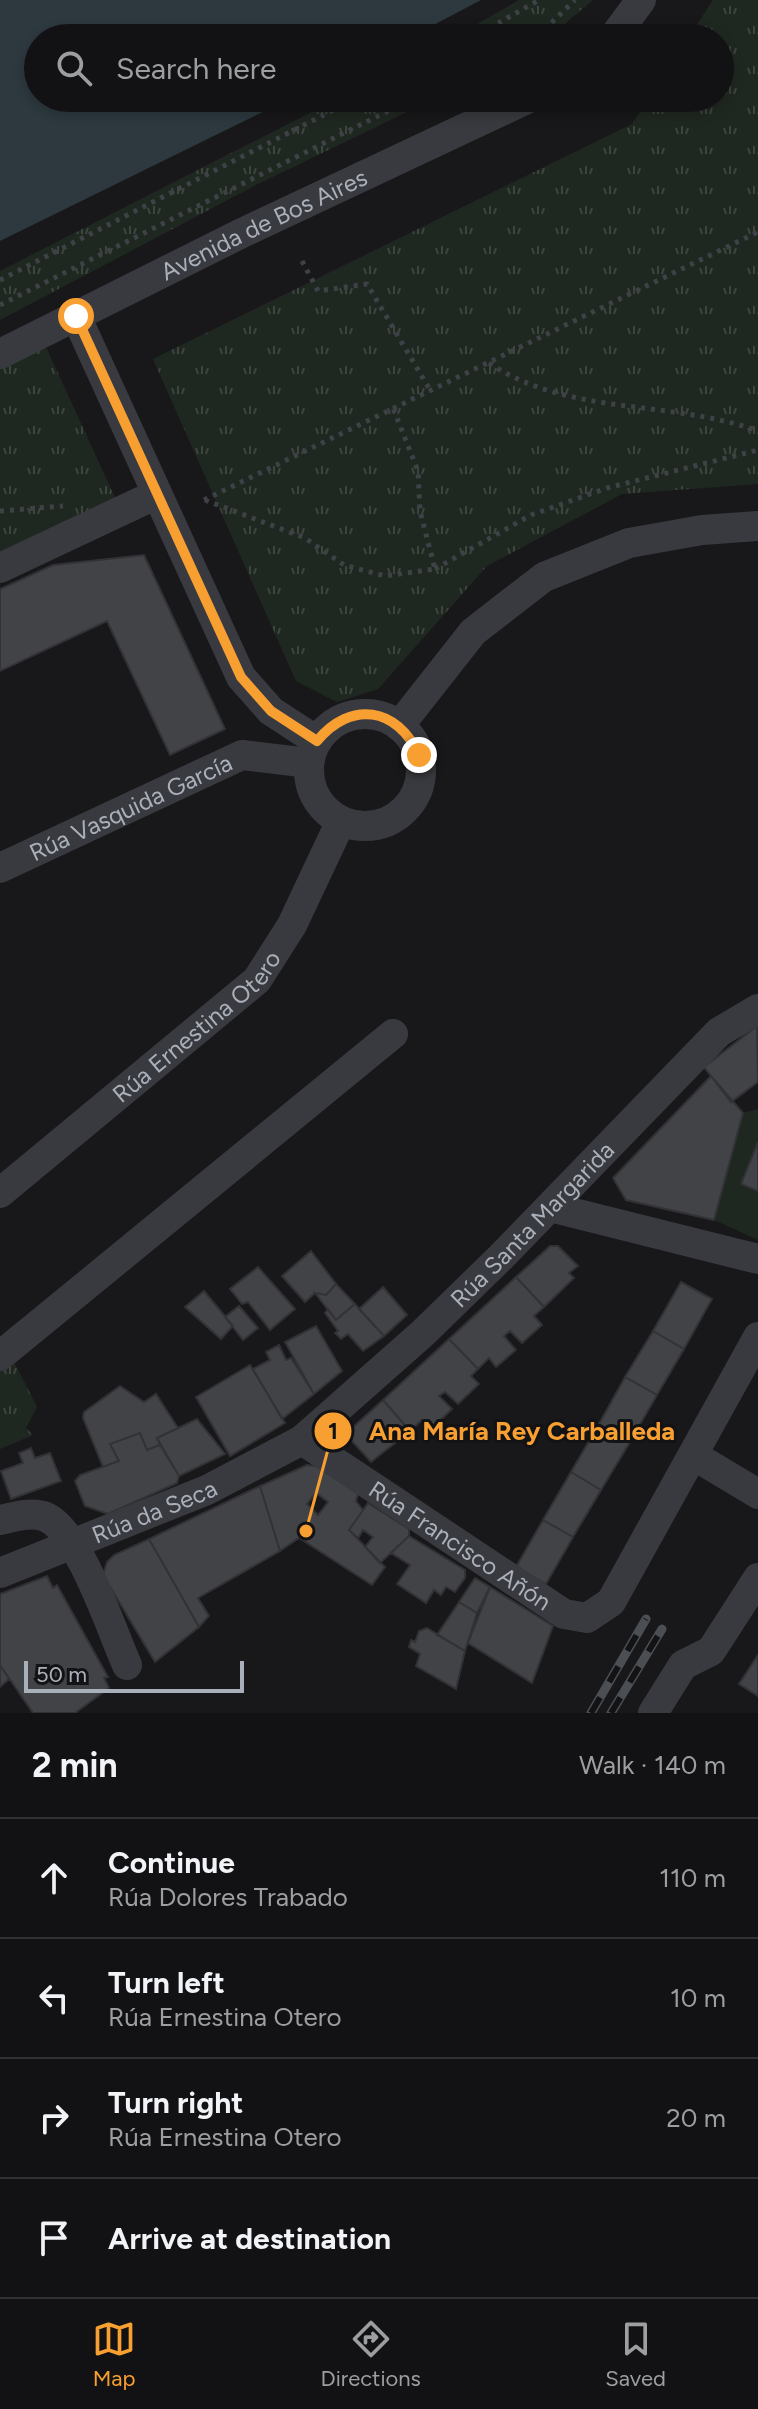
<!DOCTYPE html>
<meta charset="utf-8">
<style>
:root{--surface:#121214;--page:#1b1b1d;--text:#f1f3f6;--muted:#9c9ea0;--line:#313234;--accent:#f89f32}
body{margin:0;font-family:Figtree,sans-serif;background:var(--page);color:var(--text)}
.scale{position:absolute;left:24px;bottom:20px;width:220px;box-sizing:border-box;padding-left:8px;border:4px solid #aab0ba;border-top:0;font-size:22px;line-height:28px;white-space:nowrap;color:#aab0ba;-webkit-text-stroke:6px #131315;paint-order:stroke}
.stop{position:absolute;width:24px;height:24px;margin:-18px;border:6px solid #f89f32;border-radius:50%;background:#fff}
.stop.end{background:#f89f32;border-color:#fff;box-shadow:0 2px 8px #0008}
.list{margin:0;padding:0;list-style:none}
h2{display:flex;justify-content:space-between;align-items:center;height:104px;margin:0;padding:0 32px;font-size:34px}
h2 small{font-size:26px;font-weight:400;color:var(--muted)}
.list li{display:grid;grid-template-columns:52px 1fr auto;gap:24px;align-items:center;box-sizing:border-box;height:120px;padding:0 32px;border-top:2px solid var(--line)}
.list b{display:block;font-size:30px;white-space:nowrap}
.list p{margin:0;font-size:26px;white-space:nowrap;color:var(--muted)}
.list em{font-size:26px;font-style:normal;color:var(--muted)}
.icon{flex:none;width:44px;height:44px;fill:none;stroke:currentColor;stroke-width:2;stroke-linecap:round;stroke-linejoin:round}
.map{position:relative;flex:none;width:758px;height:1713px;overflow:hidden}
.search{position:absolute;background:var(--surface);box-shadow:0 4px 12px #0003;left:24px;right:24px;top:24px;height:88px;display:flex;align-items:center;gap:20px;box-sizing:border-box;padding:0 28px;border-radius:44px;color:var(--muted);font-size:30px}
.sheet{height:584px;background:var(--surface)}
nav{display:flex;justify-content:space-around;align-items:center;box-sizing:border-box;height:112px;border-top:2px solid var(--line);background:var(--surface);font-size:22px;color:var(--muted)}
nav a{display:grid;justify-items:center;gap:4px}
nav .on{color:var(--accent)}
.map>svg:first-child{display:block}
.green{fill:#1f2820}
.park{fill:url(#park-tufts)}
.water{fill:#2d393f}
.building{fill:#424347;stroke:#323236;stroke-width:2;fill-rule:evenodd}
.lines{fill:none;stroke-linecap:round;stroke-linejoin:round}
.path{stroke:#3e4146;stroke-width:5;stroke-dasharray:4 6;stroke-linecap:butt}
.minor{stroke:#393a3f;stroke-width:30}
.rail-casing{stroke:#4b4f54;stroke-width:9}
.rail{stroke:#131315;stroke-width:6;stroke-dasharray:18;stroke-linecap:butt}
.route{stroke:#f89f32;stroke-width:10}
.labels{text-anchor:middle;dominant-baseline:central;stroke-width:6;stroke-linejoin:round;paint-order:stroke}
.street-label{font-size:24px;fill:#aab0ba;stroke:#131315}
.leader{fill:none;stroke:#f89f32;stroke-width:3}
.callout-dot{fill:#f89f32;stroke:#131315;stroke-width:3}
.mark-label{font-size:24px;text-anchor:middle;font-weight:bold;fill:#111}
.callout-label{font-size:26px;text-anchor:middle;font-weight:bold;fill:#f89f32;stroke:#131315;stroke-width:6;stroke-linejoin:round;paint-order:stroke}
</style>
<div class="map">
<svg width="758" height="1713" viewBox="0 0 758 1713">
<defs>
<pattern id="park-tufts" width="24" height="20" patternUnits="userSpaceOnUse" patternTransform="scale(2)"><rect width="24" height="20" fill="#1f2820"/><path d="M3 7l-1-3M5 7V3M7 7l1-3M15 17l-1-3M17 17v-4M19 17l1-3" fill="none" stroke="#3d453e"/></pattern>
</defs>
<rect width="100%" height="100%" fill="#18181a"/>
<path class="green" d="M758,1109V1240L714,1220L743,1113Z"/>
<path class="park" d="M519,0H593L548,38H453Z
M713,0H758V484L622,494L487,566L378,689L337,702L296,681L153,359L632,124L649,98H720V38H688Z
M339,98H436L258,184L0,320V271Z
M45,345L117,502L0,557V369Z
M12,1358L37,1407L26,1428L33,1435L0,1449V1367Z"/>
<path class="water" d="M0,0H481L409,38H38V98H291L0,241Z"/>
<path class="building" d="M144,555L225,729L170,755L107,621L0,671V589L53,565Z
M757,1026L758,1082L731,1102L704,1067Z
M711,1076L743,1113L714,1220L626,1200L613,1178Z
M758,1142V1191L741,1184Z
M550,1246H558L578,1266L569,1273L574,1278L544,1307L516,1277Z
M311,1251L336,1284L326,1295L315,1293L305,1302L282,1276Z
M258,1267L295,1309L270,1330L248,1302L242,1304L230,1289Z
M516,1277L544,1307L534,1316L542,1325L522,1343L510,1331L504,1336L516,1350L496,1367L489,1358L478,1369L449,1339Z
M681,1282L712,1299L684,1349L653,1331Z
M336,1284L355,1304L336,1320L315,1293L326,1295Z
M383,1287L407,1315L384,1336L359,1309Z
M204,1291L233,1326L221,1339L185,1307Z
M355,1304L384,1336L363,1351L348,1334L341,1339L335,1333L338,1331L325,1313L328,1309L336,1320Z
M239,1306L258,1328L243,1340L225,1317Z
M316,1326L342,1371L314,1394L285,1342Z
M653,1331L684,1349L657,1395L625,1377Z
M449,1339L478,1369L471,1376L479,1384L458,1404L445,1392L439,1396L452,1409L431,1429L422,1420L410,1431L383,1400Z
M279,1345L286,1360L291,1358L314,1394L282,1419L253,1369L270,1360L266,1352Z
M250,1365L285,1423L230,1456L196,1397Z
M625,1377L657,1395L630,1442L599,1424Z
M120,1386L144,1402L156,1394L178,1428L157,1438L160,1445L147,1450L140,1433L110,1444L119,1461L103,1467L83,1418L84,1412Z
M383,1400L410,1431L371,1462L350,1439L351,1429Z
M197,1419L225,1454L179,1476L157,1438Z
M599,1424L630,1442L601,1490L571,1472Z
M140,1433L147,1450L160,1445L179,1476L177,1483L108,1514L85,1506L75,1481L80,1475L119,1461L110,1444Z
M31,1448L35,1458L50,1453L61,1481L11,1499L1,1471L23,1463L19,1453Z
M307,1465L324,1467L359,1491L356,1501L363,1510L349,1530L385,1567L372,1585L299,1538L280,1551L260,1486ZM316,1493L328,1502L318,1515L307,1504Z
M571,1472L601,1490L573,1537L543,1520Z
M260,1486L280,1551L198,1598L209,1616L199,1627L149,1539Z
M368,1503L409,1529V1536L380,1563L365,1547L373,1537L363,1530L358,1538L349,1530Z
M543,1520L573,1537L546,1584L516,1567Z
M409,1536L465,1570V1578L455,1592L446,1587L441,1595L434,1590L426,1603L397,1584L410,1565L391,1553Z
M149,1539L199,1627L155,1662L103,1575L107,1562L114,1555Z
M47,1576L53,1588L57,1585L108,1677L104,1678L109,1688L75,1713H33L0,1665V1594Z
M475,1578L490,1587L477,1613L459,1602Z
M490,1587L553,1626L532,1683L468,1643Z
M459,1602L477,1613L465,1651L437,1635Z
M427,1628L465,1651L456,1689L416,1666L420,1654L409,1647L411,1640L415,1642L419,1631Z
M758,1655V1696L739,1684Z
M0,1665L9,1679L0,1687Z"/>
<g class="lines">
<path class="path" d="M472,38L539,0
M526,38L549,25L575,0
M302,261L318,291L367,284L430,390
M0,280L357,98
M0,305L414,98
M489,363C570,417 670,399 758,431
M204,500L758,232
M205,500L305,538L344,565L385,576L435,569L420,511L418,471L393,408
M0,511L63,506
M435,569L531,515L607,488L758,450"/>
<g class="minor">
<path d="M613,38L641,0"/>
<path d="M76,316L241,677L271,711L317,741"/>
<path id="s1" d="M0,354L242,233L529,98"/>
<path d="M0,568L157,494"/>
<circle cx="365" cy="770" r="56"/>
<path d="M399,726L473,632L544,577L629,543L702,530L758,526"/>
<path id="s2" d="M0,868L242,755L309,763"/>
<path id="s3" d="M0,1193L257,980L292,925L341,821"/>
<path d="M550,1207L758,1259"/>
<path d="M0,1356L393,1034"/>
<path id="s4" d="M302,1440L564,1614L587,1618L611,1602L758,1337"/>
<path d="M693,1455L758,1494"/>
<path d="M0,1520C14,1517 29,1512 43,1516C78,1526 112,1632 127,1665"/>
<path id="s5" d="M0,1573L207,1490L302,1440L423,1333L501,1257L719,1032L758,1009"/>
<path d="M653,1713L683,1665L711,1651L758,1578"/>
</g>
<defs>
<path id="rail" d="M591,1713L646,1619
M611,1713L662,1629"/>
</defs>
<use href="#rail" class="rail-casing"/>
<use href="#rail" class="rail"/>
</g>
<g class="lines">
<path class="route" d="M76,316L241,677L271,711L317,741C351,700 397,707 419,755"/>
</g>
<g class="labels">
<g class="street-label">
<text stroke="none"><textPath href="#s1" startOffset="294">Avenida de Bos Aires</textPath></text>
<text stroke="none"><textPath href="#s2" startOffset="144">Rúa Vasquida García</textPath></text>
<text stroke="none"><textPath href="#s3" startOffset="258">Rúa Ernestina Otero</textPath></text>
<text stroke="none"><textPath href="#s5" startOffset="646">Rúa Santa Margarida</textPath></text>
<text stroke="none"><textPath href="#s5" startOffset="166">Rúa da Seca</textPath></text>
<text stroke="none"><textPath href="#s4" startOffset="190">Rúa Francisco Añón</textPath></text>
</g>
</g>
<path class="leader" d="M306 1531L333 1431"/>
<g class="callout-dot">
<circle cx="306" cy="1531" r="8"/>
<circle cx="333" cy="1431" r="20"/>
</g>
<g class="mark-label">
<text x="333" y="1439">1</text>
</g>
<g class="callout-label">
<text x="522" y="1440">Ana María Rey Carballeda</text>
</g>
</svg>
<div class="scale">50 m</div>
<div class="stop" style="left:76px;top:316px"></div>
<div class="stop end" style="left:419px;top:755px"></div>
<div class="search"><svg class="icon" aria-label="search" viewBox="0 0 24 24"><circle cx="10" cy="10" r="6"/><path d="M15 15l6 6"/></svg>Search here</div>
</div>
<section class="sheet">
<h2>2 min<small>Walk · 140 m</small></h2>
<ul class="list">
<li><svg class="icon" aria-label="ahead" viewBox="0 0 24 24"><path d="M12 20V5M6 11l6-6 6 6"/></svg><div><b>Continue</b><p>Rúa Dolores Trabado</p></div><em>110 m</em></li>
<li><svg class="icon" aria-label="left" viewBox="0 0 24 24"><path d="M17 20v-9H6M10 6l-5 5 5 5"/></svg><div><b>Turn left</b><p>Rúa Ernestina Otero</p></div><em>10 m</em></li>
<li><svg class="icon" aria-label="right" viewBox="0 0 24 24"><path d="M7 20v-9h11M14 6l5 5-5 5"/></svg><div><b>Turn right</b><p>Rúa Ernestina Otero</p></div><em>20 m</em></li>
<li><svg class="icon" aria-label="arrive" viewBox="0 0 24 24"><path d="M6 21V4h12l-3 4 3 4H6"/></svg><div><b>Arrive at destination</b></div></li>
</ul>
</section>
<nav>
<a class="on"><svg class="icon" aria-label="map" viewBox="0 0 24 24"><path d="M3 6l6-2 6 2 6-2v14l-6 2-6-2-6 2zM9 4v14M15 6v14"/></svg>Map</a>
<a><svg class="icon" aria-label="directions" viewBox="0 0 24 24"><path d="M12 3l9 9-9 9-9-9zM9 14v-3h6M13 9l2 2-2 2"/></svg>Directions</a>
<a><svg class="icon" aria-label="saved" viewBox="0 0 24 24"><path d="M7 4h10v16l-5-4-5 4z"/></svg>Saved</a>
</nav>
